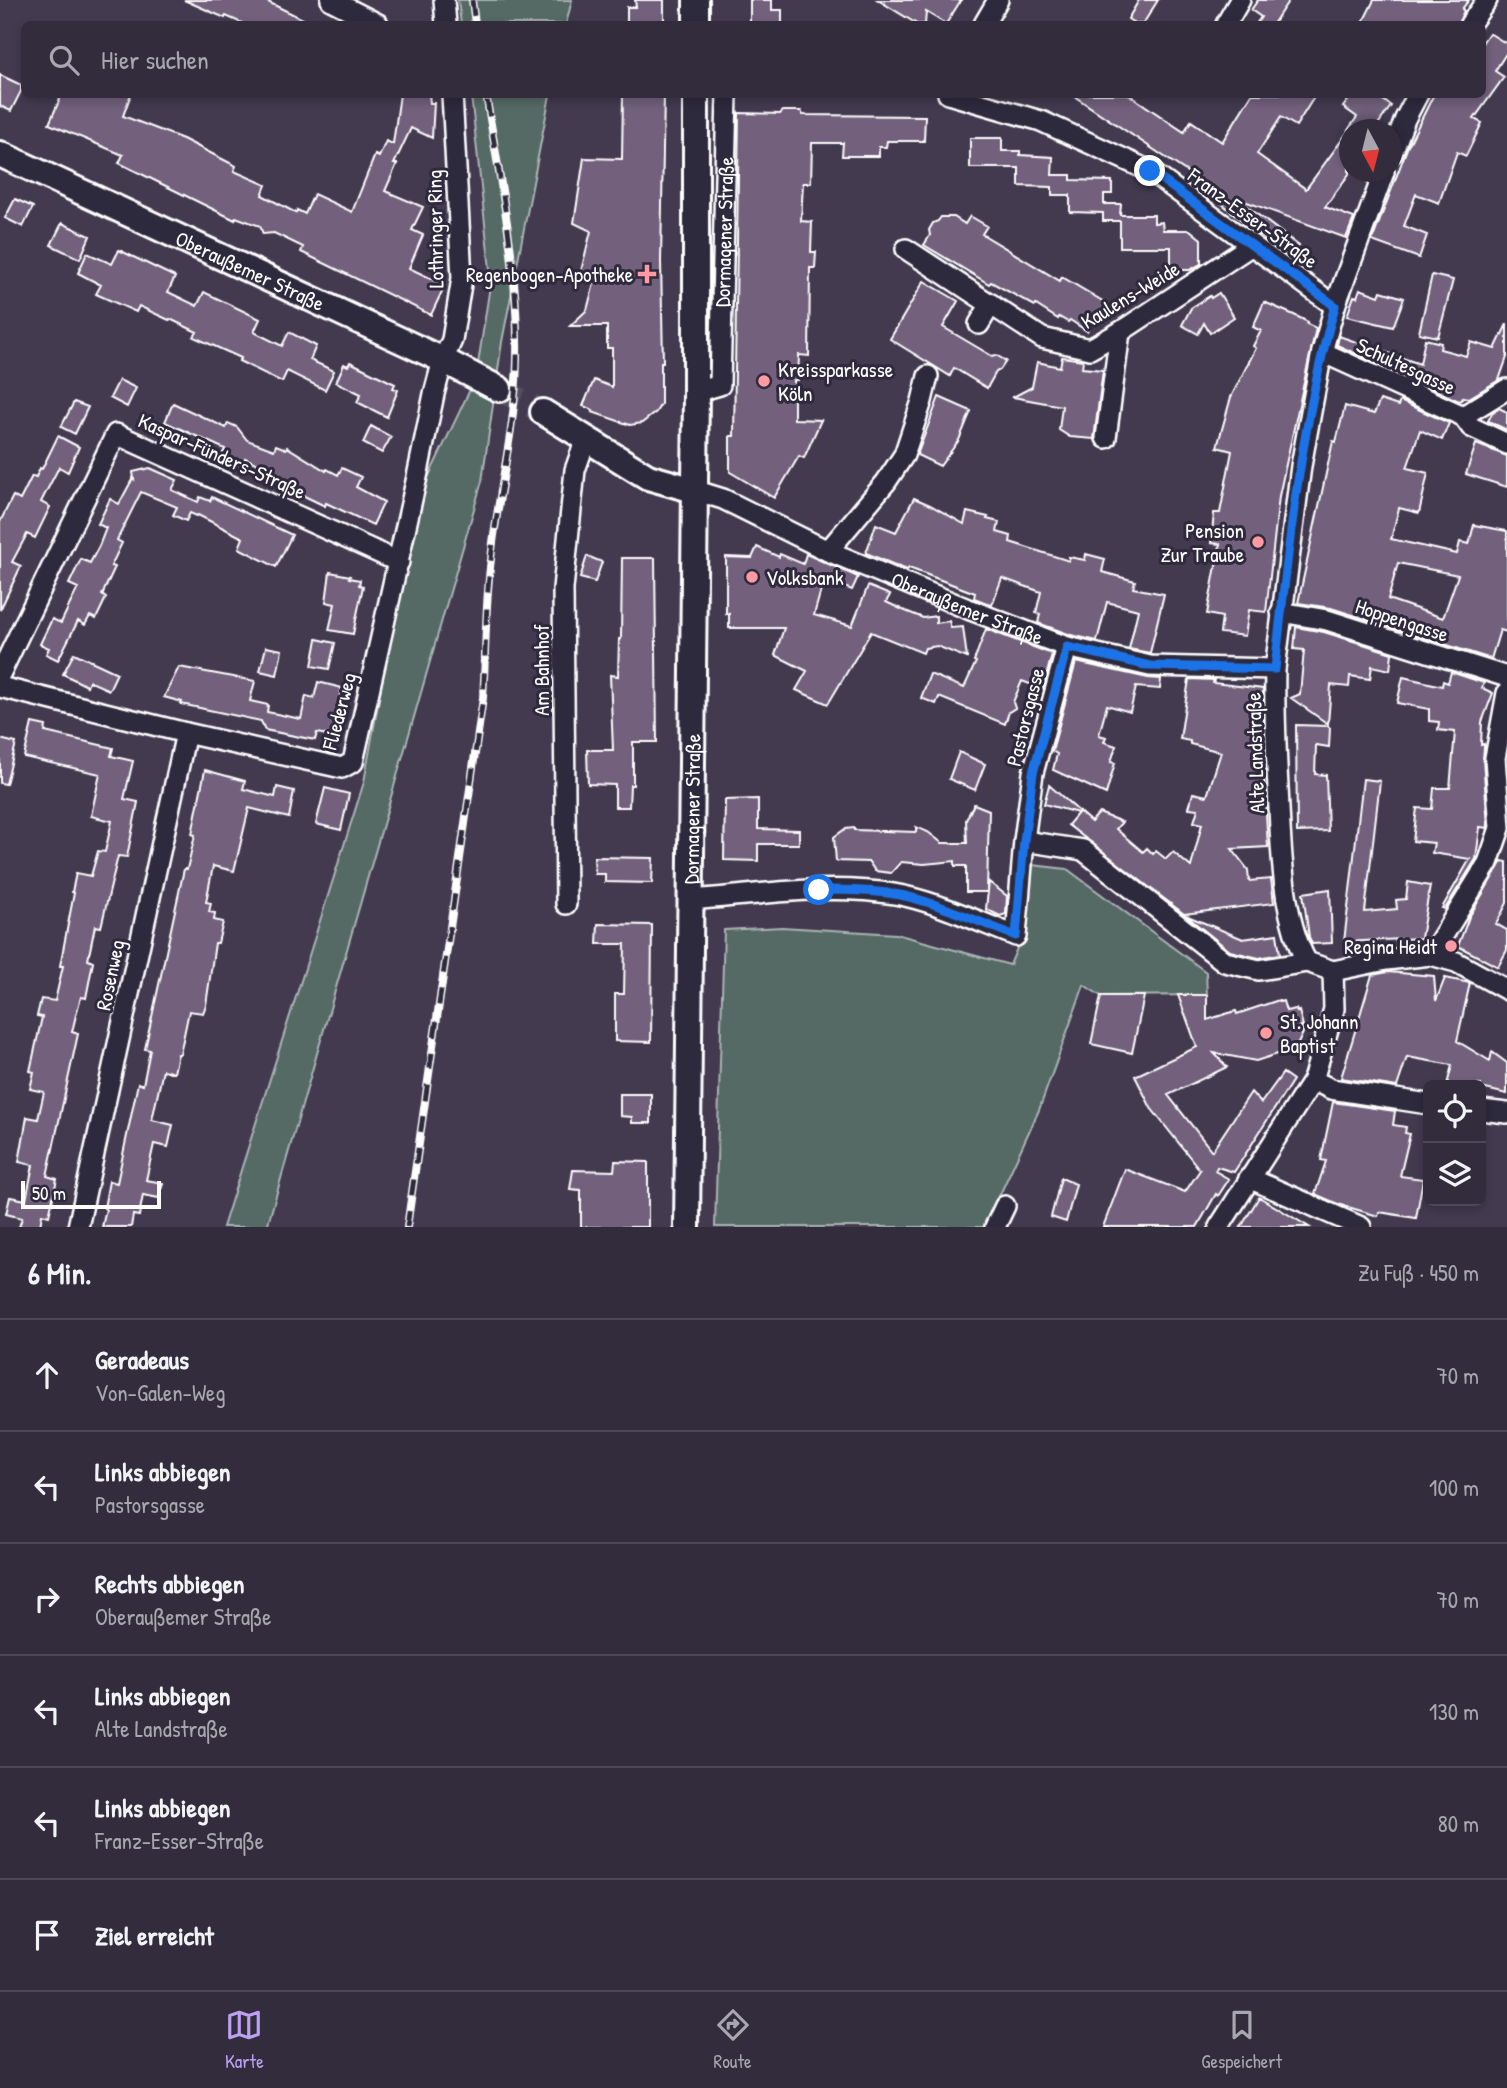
<!DOCTYPE html>
<html lang="de">
<meta charset="utf-8">
<style>
:root{--surface:#322c3c;--page:#3a3443;--text:#f1f3f6;--muted:#a8a7af;--line:#4d4856;--accent:#bca0f2}
body{margin:0;font-family:"Patrick Hand",sans-serif;background:var(--page);color:var(--text)}
.controls{position:absolute;right:21px;bottom:21px;display:grid;overflow:hidden;border-radius:10px;box-shadow:0 4px 10px #0003}
.controls button{width:63px;height:63px;display:grid;place-items:center;padding:0;border:0;border-bottom:2px solid var(--line);background:var(--surface);color:var(--text);font:35px sans-serif}
.compass{position:absolute;left:1339px;top:119px;width:63px;height:63px;border-radius:50%;background:var(--surface);box-shadow:0 4px 10px #0003;rotate:173deg}
.scale{position:absolute;left:21px;bottom:18px;width:140px;box-sizing:border-box;padding-left:7px;border:4px solid #fff;border-top:0;font-size:19px;line-height:24px;white-space:nowrap;color:#fff;-webkit-text-stroke:5px #2f2a3d;paint-order:stroke}
.stop{position:absolute;width:21px;height:21px;margin:-16px;border:5px solid #1a73e8;border-radius:50%;background:#fff}
.stop.end{background:#1a73e8;border-color:#fff;box-shadow:0 2px 7px #0008}
.list{margin:0;padding:0;list-style:none}
h2{display:flex;justify-content:space-between;align-items:center;height:91px;margin:0;padding:0 28px;font-size:30px}
h2 small{font-size:23px;font-weight:400;color:var(--muted)}
.list li{display:grid;grid-template-columns:46px 1fr auto;gap:21px;align-items:center;box-sizing:border-box;height:112px;padding:0 28px;border-top:2px solid var(--line)}
.list b{display:block;font-size:26px;white-space:nowrap}
.list p{margin:0;font-size:23px;white-space:nowrap;color:var(--muted)}
.list em{font-size:23px;font-style:normal;color:var(--muted)}
.icon{flex:none;width:38px;height:38px;fill:none;stroke:currentColor;stroke-width:2;stroke-linecap:round;stroke-linejoin:round}
.map{position:relative;flex:none;width:1507px;height:1227px;overflow:hidden}
.search{position:absolute;background:var(--surface);box-shadow:0 4px 10px #0003;left:21px;right:21px;top:21px;height:77px;display:flex;align-items:center;gap:18px;box-sizing:border-box;padding:0 24px;border-radius:10px;color:var(--muted);font-size:26px}
.sheet{height:763px;background:var(--surface)}
nav{display:flex;justify-content:space-around;align-items:center;box-sizing:border-box;height:98px;border-top:2px solid var(--line);background:var(--surface);font-size:19px;color:var(--muted)}
nav a{display:grid;justify-items:center;gap:4px}
nav .on{color:var(--accent)}
.map>svg:first-child{display:block}
.green{fill:#556a65;stroke:#aab4b2;stroke-width:2}
.building{fill:#72617b;stroke:#fff;stroke-width:2;fill-rule:evenodd}
.lines{fill:none;stroke-linecap:round;stroke-linejoin:round}
.major-tunnel{stroke:#564e62;stroke-width:24;stroke-dasharray:24 12;stroke-linecap:butt}
.minor-casing{stroke:#fff;stroke-width:24}
.major-casing{stroke:#fff;stroke-width:30}
.minor{stroke:#2f2a3d;stroke-width:19}
.major{stroke:#2f2a3d;stroke-width:24}
.rail-casing{stroke:#fff;stroke-width:8}
.rail{stroke:#2f2a3d;stroke-width:5;stroke-dasharray:16;stroke-linecap:butt}
.route{stroke:#1a73e8;stroke-width:9}
.poi-dot{fill:#ff9aa2;stroke:#2f2a3d;stroke-width:2.5}
.labels{text-anchor:middle;dominant-baseline:central;stroke-width:6;stroke-linejoin:round;paint-order:stroke}
.street-label{font-size:21px;fill:#fff;stroke:#2f2a3d}
.poi-label{font-size:21px;fill:#fff;stroke:#2f2a3d;text-anchor:end}
</style>
<div class="map">
<svg width="1507" height="1227" viewBox="0 0 1507 1227">
<rect width="100%" height="100%" fill="#433a50"/>
<filter id="ink" filterUnits="userSpaceOnUse"><feTurbulence type="fractalNoise" baseFrequency=".0143" numOctaves="2"/><feDisplacementMap in="SourceGraphic" scale="14" xChannelSelector="R" yChannelSelector="G"/><feConvolveMatrix kernelMatrix="1 2 1 2 8 2 1 2 1" color-interpolation-filters="sRGB"/></filter>
<g filter="url(#ink)">
<path class="green" d="M458,0H572L566,24H461Z
M471,95H550L502,342L482,481L267,1227H223L364,782L402,572L426,482L476,377L491,279Z
M1032,865L1067,869L1206,972L1207,995L1101,996L1084,985L1039,1110L985,1227H715L724,930L782,927L896,934L1010,965L1023,934Z"/>
<path class="building" d="M184,0H264L313,24H244L226,16L225,18Z
M635,0H664V24H627V7H636Z
M750,0H772V10H782V24H750Z
M878,0H961L946,24L926,12L925,24H917Z
M1139,0H1158L1143,24H1136L1128,19Z
M1258,0H1289L1273,24H1256L1261,17L1251,10Z
M1374,0H1469L1462,9L1464,11L1458,24H1362Z
M1489,33L1507,44V52L1495,71L1504,77L1474,119L1482,123L1466,156L1457,152L1439,203L1416,194L1404,226L1427,235L1419,258L1372,241L1408,146L1434,94H1482V43Z
M0,75L21,85V91L11,111L0,106Z
M62,94H131L123,116L183,139L236,166L234,171L266,185L262,195L296,213L297,210L305,214L314,194L352,212L375,155L379,157L386,141L393,144L400,94H429L430,103H434L432,138L411,128L394,164H397L385,191L423,207L412,230L423,235L409,268L445,285L431,315L301,252L303,247L274,233L263,234L260,226L236,217L235,220L119,163L123,155L49,124Z
M623,94H664L661,261L663,362H661V404L656,412L647,419L642,423L630,425L592,412L593,410L583,406L594,380L612,387V348H607V326H570L587,310L595,280L579,279L591,231L574,223L584,158L622,159Z
M1071,94H1128L1184,132L1191,121L1222,142L1252,94H1316L1296,126L1281,117L1257,154L1306,189L1349,130V174L1325,207L1354,218L1346,238L1236,198L1299,246L1291,257L1251,228L1197,183L1199,180Z
M1353,94H1375L1391,106L1374,130H1348L1357,117L1343,107Z
M783,111H801L803,115L925,116L924,141H887L886,147H879V156H842L843,143H812L811,183H803L801,221L812,222L811,252H816L815,268H810L809,356L799,355L798,380H794V419L821,420L804,458L799,456L774,498L730,472V436H734L739,113L780,114Z
M970,138H1002V151H1020V155L1053,157L1052,175H1071V180L1112,181V194H1104V204H1121L1120,215H1154V223L1162,222L1163,230H1190L1201,239V264L1190,270H1171V247H1120V221H1103V213L1070,212V195H1052V187L1019,186V168H970Z
M15,199L33,207L23,227L5,218Z
M970,216L987,226L982,234L1060,281L1062,277L1111,306L1101,322L1094,318L1087,331L1070,320L1068,322L1059,317L1058,319L1036,305L1035,306L991,282L989,284L924,245L930,235L929,230L933,223L938,221L941,217H954L965,224Z
M62,223L90,236L80,259L51,245Z
M119,250L175,277L168,292L197,306L204,292L260,319L254,332L282,346L289,332L316,346L310,360L334,371L325,390L287,371L282,382L239,361L241,358L194,337L197,332L170,319L169,320L139,306L136,312L96,294L101,285L78,273L87,253L112,264Z
M1432,275L1453,280L1438,337L1419,333Z
M924,281L958,301L943,327L992,356L996,355L1006,361L1000,370L996,372L987,388L954,368L950,376L890,339Z
M1360,289L1379,296L1381,291L1404,298L1393,327L1347,316L1354,296L1357,297Z
M1219,293L1234,317L1210,333L1204,323L1198,334L1182,325L1191,308L1210,296L1211,298Z
M1264,302L1294,315L1308,322L1307,324L1316,328L1279,496L1266,612L1249,610L1245,636L1220,633L1222,617L1207,614L1220,544L1211,543L1214,513H1220L1232,451L1217,447L1231,397L1256,348L1253,346L1261,331L1253,327Z
M1507,324V357L1499,380L1469,398L1463,397L1462,400L1459,401L1337,345L1339,336L1420,364L1425,339L1441,343L1440,349L1466,356L1471,342L1495,349Z
M1062,357L1083,360L1082,368L1103,370L1094,439L1070,437L1059,430L1062,406L1013,397L1032,387L1037,362L1060,367Z
M350,362L395,384L393,388L398,390L387,417L357,402L361,394L336,382L344,364L348,366Z
M119,380L136,388L127,407L110,398Z
M939,397L971,411L959,440L940,466L917,455Z
M1380,400L1398,406L1400,401L1449,423L1442,440L1420,430L1407,468L1428,473L1419,513L1399,508L1391,539L1457,554L1460,542L1469,544L1474,525L1507,531V632L1500,630L1491,659L1331,608L1298,603L1333,441L1336,442L1345,406L1374,414ZM1398,563L1458,575L1443,618L1388,599Z
M74,402L88,407L75,434L61,427Z
M173,403L226,428L228,423L237,427L247,440L274,450L276,445L286,449L287,447L326,471L327,469L338,475L342,468L361,477L356,487L384,502L373,525L326,503L325,506L277,483L280,475L245,458L242,466L221,457L225,449L165,422Z
M1499,408L1507,412V430L1488,421L1492,413Z
M371,426L391,437L382,453L363,443Z
M58,436L79,447L68,472L59,467L44,496L41,502L50,507L35,538L27,534L12,562L21,566L0,610V522L13,496L20,500L32,476L36,477L40,468L42,469Z
M1476,444L1507,456V487L1466,474Z
M150,468L177,480L172,490L198,502L200,497L210,501L212,497L292,535L276,567L239,548L243,538L198,515L197,516L190,513L186,521L173,515L177,507L141,492L117,540L122,543L111,566L115,567L102,595L106,598L96,619L90,616L85,625L78,621L58,660L46,654L49,648L40,644L52,619L61,623L69,606L78,588L69,584L81,559L90,563L99,546L106,528L98,524L110,499L119,504L133,478L134,479L133,472Z
M914,498L930,505L964,524L967,512L988,517L987,519L999,522L997,532L1011,536L1010,542L1069,561V557L1085,560L1086,554L1105,559L1102,572L1135,581L1133,588L1164,594L1150,653L1129,649L1138,610L1107,602L1097,641L1071,635L1038,623L1040,614L1036,613L1041,592L1002,578L992,605L974,598L975,593L909,568L907,570L866,553L876,524L896,532Z
M757,547L779,557L780,554L803,564L806,554L858,577L852,590L824,579L814,615L852,626L868,586L890,595L886,602L903,610L923,618L936,616V623L949,621L951,628L963,627L967,658L937,646L925,648L923,653L871,632L828,704L796,690L807,671L775,655L784,628H729V613L726,614V557L752,558Z
M587,556L602,562L595,582L580,578Z
M622,558H655L657,742H633V785H630L629,807H615V785L588,784L587,750H613L610,675L618,676L619,639H621Z
M330,572L350,576L349,578L360,580L359,585L363,586L353,634L329,630L335,604L326,602Z
M1296,627L1324,632L1392,653L1390,670L1372,666L1370,679L1350,676L1349,687L1331,685L1328,724L1291,698L1300,694L1304,650L1294,649Z
M986,629L1052,654L1043,689L1022,681L1013,702L1015,708L1009,712L1005,724L939,697L936,704L921,698L930,674L964,688L976,662L974,661Z
M317,639L335,643L329,669L312,666Z
M266,647L282,650L277,675L260,671Z
M74,653L117,673L109,690L89,681L87,686L63,674Z
M1076,662L1148,678L1161,679L1160,689L1136,687L1130,712L1107,705L1099,735L1106,737L1104,742L1116,746L1111,762L1115,763L1106,794L1053,770L1057,754L1052,751Z
M179,667L255,681L250,701L268,705L267,712L301,719L306,696L314,698L318,682L342,688L332,736L317,733L315,740L265,730L261,721L181,704L182,702L164,697Z
M1451,672L1484,683L1482,688L1493,693L1482,722L1481,745L1484,744V748L1483,759L1488,826L1487,828L1480,827L1476,859L1445,909L1442,908L1470,859L1432,853L1434,843L1413,841L1417,808L1432,809L1434,788H1450L1455,732L1438,730L1439,722L1429,721V709L1397,703L1403,677L1442,686L1443,681L1448,683Z
M1189,679L1214,680L1213,683L1263,689L1264,781L1268,847L1232,849L1248,870L1249,881L1271,879L1274,903L1184,914L1068,825L1078,813L1044,804L1049,785L1091,822L1099,813L1122,822L1116,829L1143,852L1147,848L1153,854L1156,851L1166,859L1173,852L1191,867L1202,824L1194,822L1198,809L1189,808L1193,793L1207,796L1221,752L1190,744V741L1180,739Z
M32,723L46,726L45,732L113,748L111,756L133,761L124,799L138,802L127,857L118,856L101,927L95,926L88,960L93,962L86,998L81,997L76,1015L72,1032L78,1034L47,1176L57,1179L49,1216L42,1214L40,1227H19L22,1218L6,1214L10,1197L26,1200L33,1165L19,1162L27,1117L38,1119L44,1092L30,1089L34,1072L30,1071L42,1017L37,1016L41,999L55,1001L63,966H60L74,893L72,892L76,873L91,876L98,851L105,852L112,821L91,816L100,774L24,757Z
M1296,725L1328,726L1330,728L1329,747L1316,745L1315,774L1326,775L1328,831L1297,832Z
M0,739L16,743L6,784L0,783Z
M959,752L985,764L975,790L949,779Z
M205,770L245,781L243,789L275,797L277,787L294,791L289,818L249,808L234,871L213,866L206,902L211,903L209,912L215,913L214,920L223,922L218,943H215L206,1005L203,1013L189,1011L180,1054H178L174,1073L163,1070L152,1120L173,1125L168,1147L154,1144L146,1180L163,1183L159,1198L143,1195L139,1216L133,1215L131,1227H102L106,1209L104,1208L109,1181L117,1183L138,1083L143,1085L150,1050L145,1049L184,869H187L195,835L192,834Z
M1363,779L1380,781L1365,912L1397,909L1396,900L1406,899L1408,882L1430,886L1421,938L1344,942Z
M325,788L349,794L341,830L316,824Z
M758,799V829L799,830V844H758V861L724,860L725,800Z
M974,804L989,810L987,892H966V866H955V861L924,864L901,862L891,873L875,871L869,862L836,861L834,837L845,829L854,828V830L916,832V827L928,832L942,843H967L966,820Z
M594,857L653,858L652,883L605,882V874H595Z
M1502,861L1507,862V903L1496,924L1507,930V950L1498,967L1458,946L1469,917Z
M989,882L1007,896L1006,914L1000,916L986,909Z
M1330,889L1332,943L1312,944L1309,937L1303,893Z
M1185,915L1243,939L1277,934L1280,954L1259,958L1230,951Z
M598,924L652,925L651,1042L615,1041V994H624L625,944H597Z
M1388,972L1434,976L1436,1001L1445,978L1470,983L1457,1041L1490,1061L1492,1052L1507,1063V1094L1481,1088V1085H1447L1452,1065L1407,1057L1397,1087L1341,1078L1372,975Z
M1178,995H1207V1020L1232,1012L1236,1011L1237,1014L1279,1000L1280,1002L1283,1001L1286,1011L1296,1009L1297,1012L1299,1011L1303,1026H1301L1303,1033L1296,1048L1256,1061L1214,1053L1227,1067L1168,1095L1212,1151L1251,1092L1261,1103L1283,1073L1293,1080L1234,1172L1217,1167L1215,1171L1229,1179L1218,1196L1216,1194L1197,1227H1103L1125,1169L1185,1192L1200,1170L1151,1108L1135,1076L1197,1047Z
M1101,996H1144L1132,1053L1091,1044Z
M620,1094H651V1123H632V1117L620,1116Z
M1333,1102L1395,1111L1393,1125L1406,1127L1405,1133L1410,1134L1400,1176L1423,1179L1416,1218L1379,1212L1378,1216L1338,1204L1315,1194L1326,1161L1321,1160Z
M615,1161L648,1162V1227H581V1190L570,1189L573,1170L614,1171Z
M1061,1178L1076,1184L1066,1222L1051,1217Z
M1259,1197L1276,1207L1309,1227H1241Z"/>
<g class="lines">
<path class="major-tunnel" d="M499,389L543,412"/>
<defs>
<g id="minor">
<path d="M331,0L378,24"/>
<path d="M444,0L446,24"/>
<path d="M984,24L998,0"/>
<path d="M1226,24L1240,0"/>
<path d="M1470,24L1487,0"/>
<path d="M948,94L1041,121L1150,171L1335,306"/>
<path d="M1392,153L1405,119L1418,94"/>
<path d="M906,249L1042,338L1090,349L1120,332L1252,245"/>
<path d="M979,324L991,304"/>
<path d="M1322,352L1463,416L1471,427L1507,444"/>
<path id="s1" d="M696,392L720,385L727,94"/>
<path d="M1463,416L1507,389"/>
<path d="M1106,438L1120,332"/>
<path id="s2" d="M694,490L723,499L828,551L968,609L1067,647L1150,666L1275,669"/>
<path d="M828,551L886,482L904,455L922,401L928,376"/>
<path d="M1281,612L1327,620L1507,677"/>
<path d="M0,674L116,434L399,562"/>
<path d="M0,687L186,733L342,768L353,762L417,477L434,394L443,360L452,340L462,278L452,94"/>
<path d="M1024,841L1083,850L1225,962L1259,970L1307,962"/>
<path d="M690,900C757,895 827,883 894,894C932,900 979,922 1016,936L1024,841L1033,773L1067,647"/>
<path d="M566,904L563,589L575,470L586,439"/>
<path d="M1431,955L1488,863L1500,828L1495,758L1507,693"/>
<path d="M1333,971L1307,962C1281,917 1281,840 1278,788C1276,748 1274,709 1275,669L1301,466L1322,352L1335,306L1384,172"/>
<path d="M1333,971L1386,960L1431,955L1456,962L1507,990"/>
<path d="M1313,1080L1331,1089L1428,1104"/>
<path d="M1481,1110L1507,1113"/>
<path d="M1249,1178L1361,1227"/>
<path d="M78,1227L186,733"/>
<path d="M995,1227L1005,1206"/>
<path d="M1219,1227L1313,1080L1334,1009L1333,971"/>
</g>
<g id="major">
<path d="M696,24V0"/>
<path id="s3" d="M0,154L443,360L499,389"/>
<path d="M543,412L648,477L694,490"/>
<path id="s4" d="M687,1227L696,392V94"/>
</g>
</defs>
<use href="#minor" class="minor-casing"/>
<use href="#major" class="major-casing"/>
<use href="#minor" class="minor"/>
<use href="#major" class="major"/>
<defs>
<path id="rail" d="M472,0L475,24
M407,1227L483,698C486,652 485,605 491,559C498,493 516,426 517,359C519,270 500,182 486,94"/>
</defs>
<use href="#rail" class="rail-casing"/>
<use href="#rail" class="rail"/>
</g>
</g>
<g class="lines" filter="url(#ink)">
<path class="route" d="M819,890C844,890 869,890 894,894C933,900 978,922 1016,936L1024,841L1033,773L1067,647L1150,666L1275,669C1288,548 1301,424 1335,306L1150,171"/>
</g>
<g class="poi-dot">
<path d="M643.5 263.5h7v7h7v7h-7v7h-7v-7h-7v-7h7z"/>
<circle cx="764" cy="381" r="7"/>
<circle cx="1258" cy="542" r="7"/>
<circle cx="752" cy="577" r="7"/>
<circle cx="1451" cy="946" r="7"/>
<circle cx="1266" cy="1033" r="7"/>
</g>
<g class="labels">
<g class="street-label">
<text transform="translate(1253 218) rotate(36)">Franz-Esser-Straße</text>
<text transform="translate(435 229) rotate(-91)">Lothringer Ring</text>
<text stroke="none"><textPath href="#s1" startOffset="178">Dormagener Straße</textPath></text>
<text stroke="none"><textPath href="#s3" startOffset="276">Oberaußemer Straße</textPath></text>
<text transform="translate(1130 295) rotate(-31)">Kaulens-Weide</text>
<text transform="translate(1406 366) rotate(25)">Schultesgasse</text>
<text transform="translate(222 456) rotate(24)">Kaspar-Fünders-Straße</text>
<text stroke="none"><textPath href="#s2" startOffset="298">Oberaußemer Straße</textPath></text>
<text transform="translate(1402 620) rotate(18)">Hoppengasse</text>
<text transform="translate(541 670) rotate(-90)">Am Bahnhof</text>
<text transform="translate(339 711) rotate(-75)">Fliederweg</text>
<text transform="translate(1025 717) rotate(-76)">Pastorsgasse</text>
<text transform="translate(1255 753) rotate(-92)">Alte Landstraße</text>
<text stroke="none"><textPath href="#s4" startOffset="418">Dormagener Straße</textPath></text>
<text transform="translate(110 975) rotate(-78)">Rosenweg</text>
</g>
<g class="poi-label">
<text x="633" y="274">Regenbogen-Apotheke</text>
<text x="778" y="369" text-anchor="start">Kreissparkasse<tspan x="778" dy="24">Köln</tspan></text>
<text x="1244" y="530">Pension<tspan x="1244" dy="24">Zur Traube</tspan></text>
<text x="766" y="577" text-anchor="start">Volksbank</text>
<text x="1437" y="946">Regina Heidt</text>
<text x="1280" y="1021" text-anchor="start">St. Johann<tspan x="1280" dy="24">Baptist</tspan></text>
</g>
</g>
</svg>
<div class="controls">
<button><svg class="icon" aria-label="locate" viewBox="0 0 24 24"><circle cx="12" cy="12" r="6"/><path d="M12 2v4M12 18v4M2 12h4M18 12h4"/></svg></button>
<button><svg class="icon" aria-label="layers" viewBox="0 0 24 24"><path d="M12 4l9 5-9 5-9-5zM3 14l9 5 9-5"/></svg></button>
</div>
<svg class="compass" viewBox="-18 -18 36 36"><path d="M0-13l5 13h-10z" fill="#e53935"/><path d="M0 13l5-13h-10z" fill="#a8a7af"/></svg>
<div class="scale">50 m</div>
<div class="stop" style="left:819px;top:890px"></div>
<div class="stop end" style="left:1150px;top:171px"></div>
<div class="search"><svg class="icon" aria-label="search" viewBox="0 0 24 24"><circle cx="10" cy="10" r="6"/><path d="M15 15l6 6"/></svg>Hier suchen</div>
</div>
<section class="sheet">
<h2>6 Min.<small>Zu Fuß · 450 m</small></h2>
<ul class="list">
<li><svg class="icon" aria-label="ahead" viewBox="0 0 24 24"><path d="M12 20V5M6 11l6-6 6 6"/></svg><div><b>Geradeaus</b><p>Von-Galen-Weg</p></div><em>70 m</em></li>
<li><svg class="icon" aria-label="left" viewBox="0 0 24 24"><path d="M17 20v-9H6M10 6l-5 5 5 5"/></svg><div><b>Links abbiegen</b><p>Pastorsgasse</p></div><em>100 m</em></li>
<li><svg class="icon" aria-label="right" viewBox="0 0 24 24"><path d="M7 20v-9h11M14 6l5 5-5 5"/></svg><div><b>Rechts abbiegen</b><p>Oberaußemer Straße</p></div><em>70 m</em></li>
<li><svg class="icon" aria-label="left" viewBox="0 0 24 24"><path d="M17 20v-9H6M10 6l-5 5 5 5"/></svg><div><b>Links abbiegen</b><p>Alte Landstraße</p></div><em>130 m</em></li>
<li><svg class="icon" aria-label="left" viewBox="0 0 24 24"><path d="M17 20v-9H6M10 6l-5 5 5 5"/></svg><div><b>Links abbiegen</b><p>Franz-Esser-Straße</p></div><em>80 m</em></li>
<li><svg class="icon" aria-label="arrive" viewBox="0 0 24 24"><path d="M6 21V4h12l-3 4 3 4H6"/></svg><div><b>Ziel erreicht</b></div></li>
</ul>
</section>
<nav>
<a class="on"><svg class="icon" aria-label="map" viewBox="0 0 24 24"><path d="M3 6l6-2 6 2 6-2v14l-6 2-6-2-6 2zM9 4v14M15 6v14"/></svg>Karte</a>
<a><svg class="icon" aria-label="directions" viewBox="0 0 24 24"><path d="M12 3l9 9-9 9-9-9zM9 14v-3h6M13 9l2 2-2 2"/></svg>Route</a>
<a><svg class="icon" aria-label="saved" viewBox="0 0 24 24"><path d="M7 4h10v16l-5-4-5 4z"/></svg>Gespeichert</a>
</nav>
